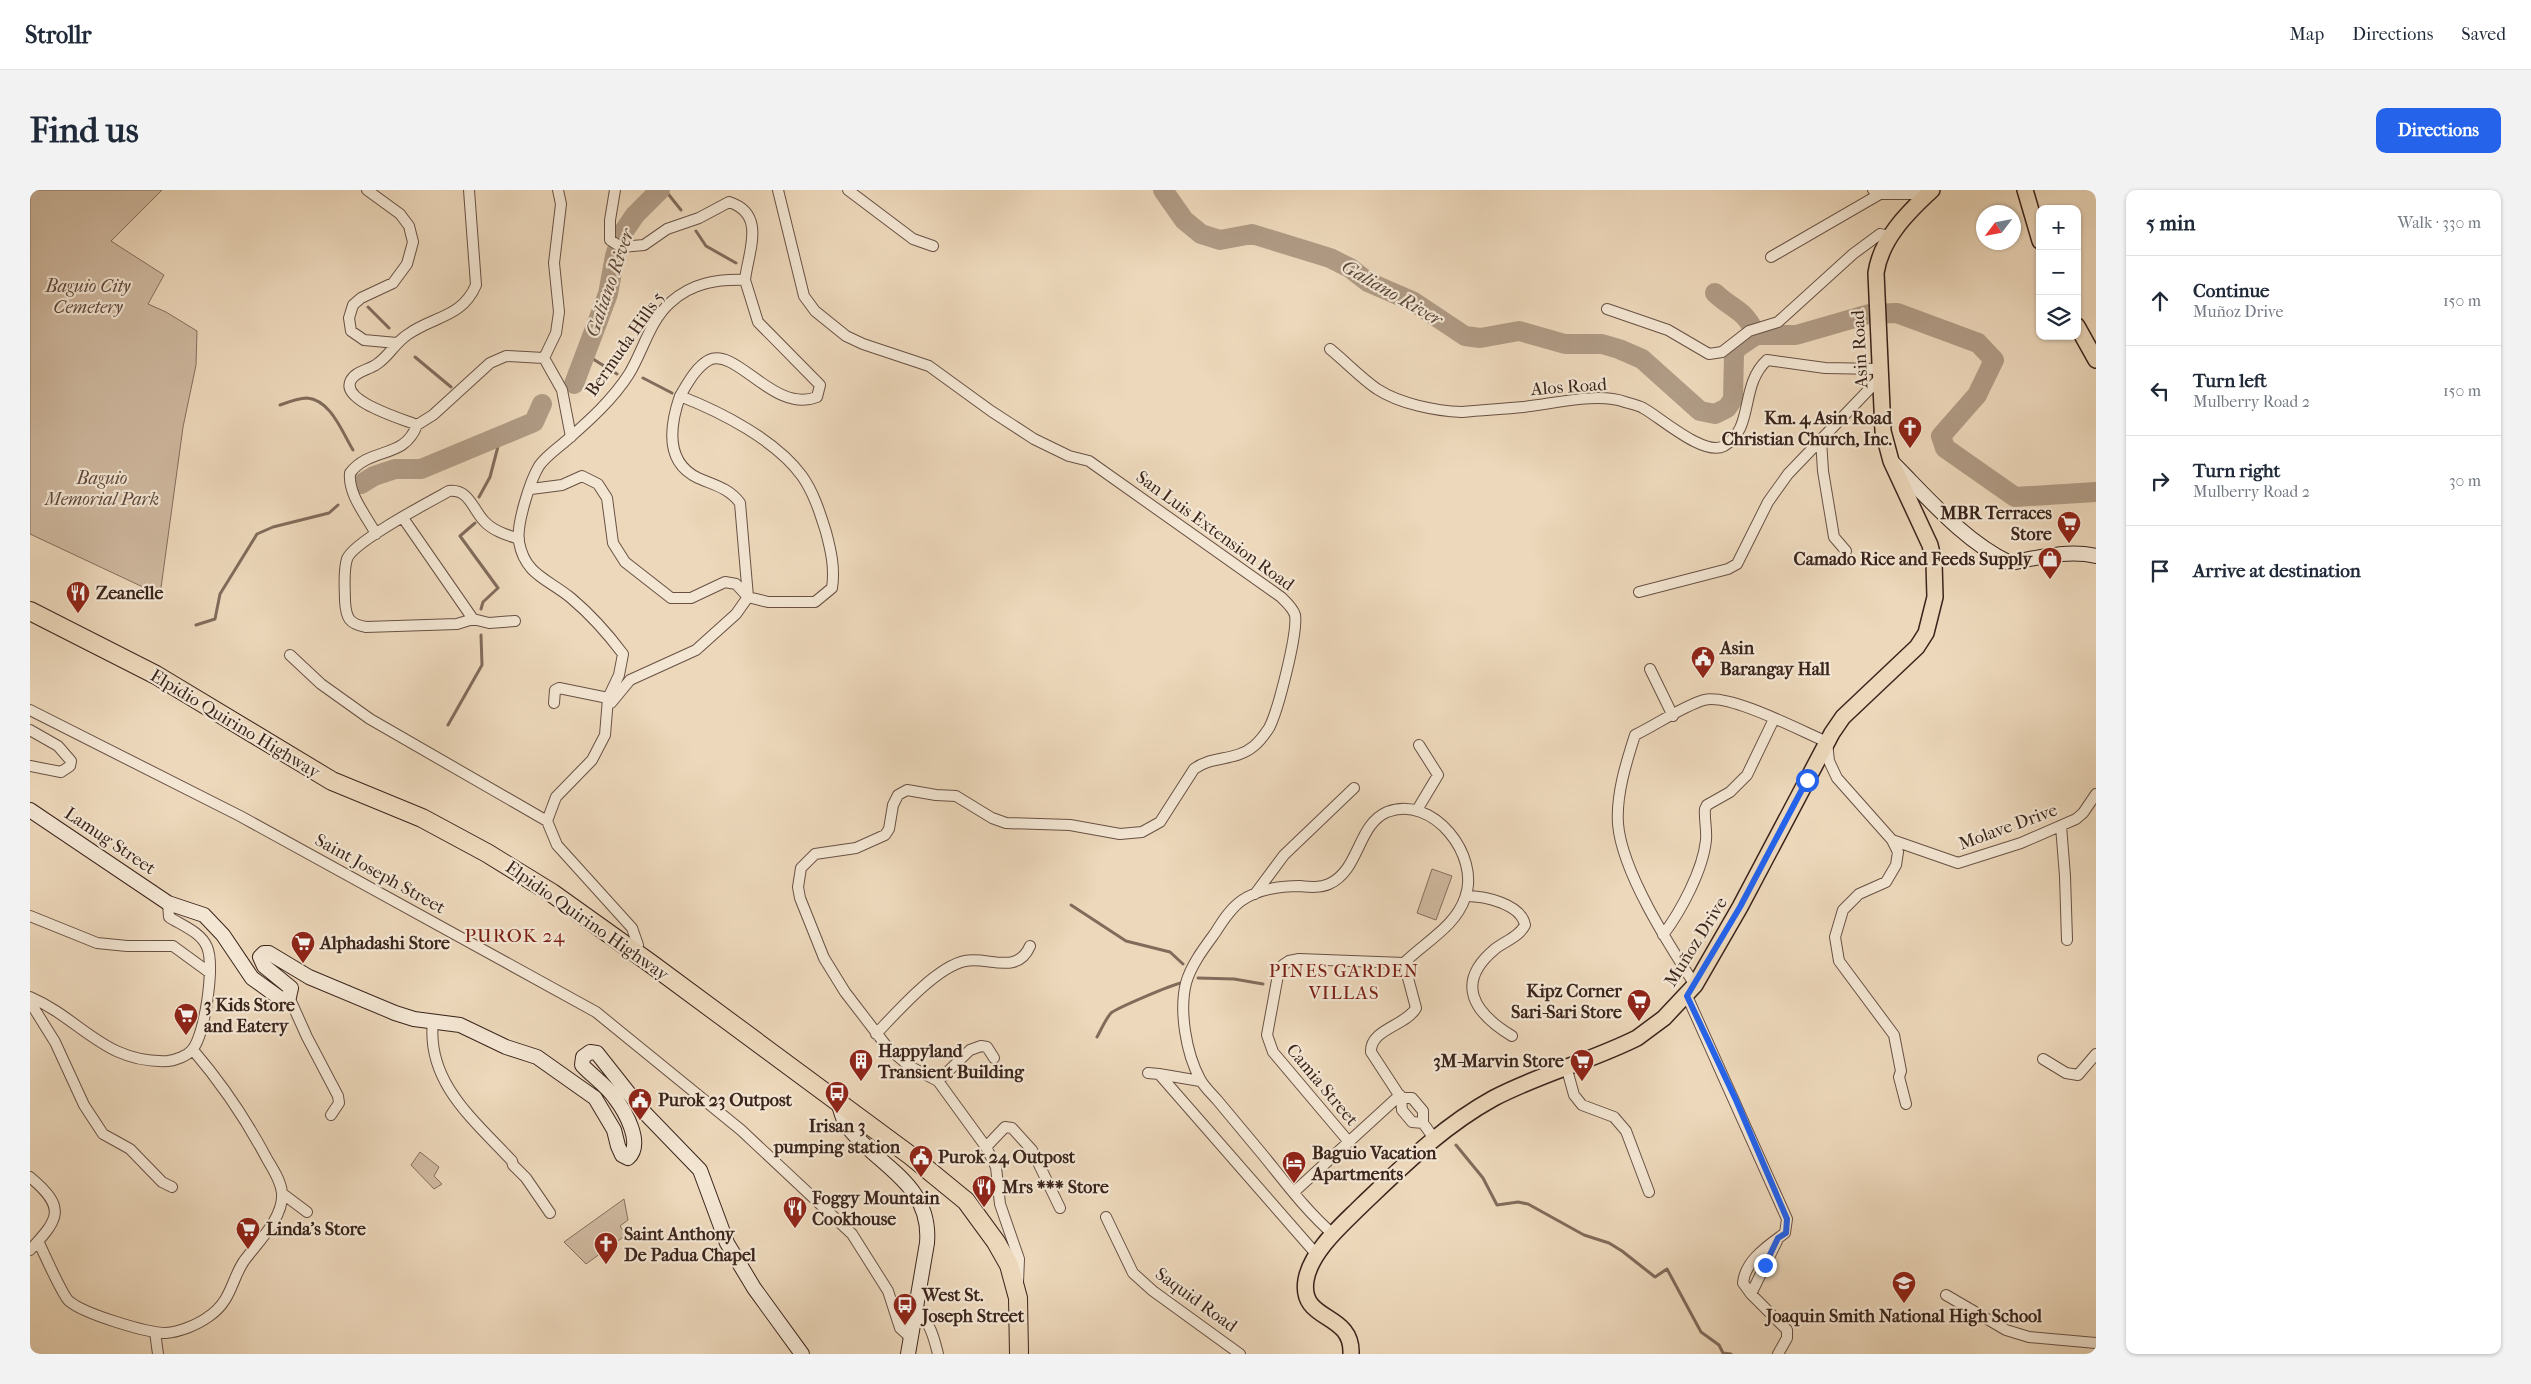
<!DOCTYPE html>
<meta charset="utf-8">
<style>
:root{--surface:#fff;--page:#f2f2f3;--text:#1f2937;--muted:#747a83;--line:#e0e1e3;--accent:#2563eb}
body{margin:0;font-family:"IM FELL French Canon",serif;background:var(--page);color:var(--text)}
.controls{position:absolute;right:15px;top:15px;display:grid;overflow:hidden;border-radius:10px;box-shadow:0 1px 4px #0004}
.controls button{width:45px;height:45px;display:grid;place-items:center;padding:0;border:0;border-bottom:1px solid var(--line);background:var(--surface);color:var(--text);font:25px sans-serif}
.compass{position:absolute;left:1946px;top:15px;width:45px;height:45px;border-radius:50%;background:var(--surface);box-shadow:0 1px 4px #0004;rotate:238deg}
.stop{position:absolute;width:15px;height:15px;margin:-11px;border:4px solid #2563eb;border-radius:50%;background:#fff}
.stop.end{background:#2563eb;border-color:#fff;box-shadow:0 1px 5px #0008}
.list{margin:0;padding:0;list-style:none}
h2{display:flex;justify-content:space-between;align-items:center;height:65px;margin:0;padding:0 20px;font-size:21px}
h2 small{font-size:16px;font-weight:400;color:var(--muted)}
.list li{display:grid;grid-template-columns:32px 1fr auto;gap:15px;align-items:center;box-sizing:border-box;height:90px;padding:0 20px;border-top:1px solid var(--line)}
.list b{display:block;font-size:19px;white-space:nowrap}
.list p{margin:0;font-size:16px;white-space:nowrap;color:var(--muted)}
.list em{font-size:16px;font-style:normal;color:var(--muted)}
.icon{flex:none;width:28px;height:28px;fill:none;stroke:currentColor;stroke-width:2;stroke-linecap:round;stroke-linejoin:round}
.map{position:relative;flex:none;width:2066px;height:1164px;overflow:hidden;border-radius:10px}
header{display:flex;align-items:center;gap:30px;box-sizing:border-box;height:70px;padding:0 25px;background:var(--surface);border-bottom:1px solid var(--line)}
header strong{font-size:24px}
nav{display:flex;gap:28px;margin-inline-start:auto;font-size:18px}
.intro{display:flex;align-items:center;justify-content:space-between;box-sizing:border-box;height:120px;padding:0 30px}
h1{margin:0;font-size:35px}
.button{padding:12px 22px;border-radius:10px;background:var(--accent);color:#fff;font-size:18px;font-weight:700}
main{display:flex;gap:30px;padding:0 30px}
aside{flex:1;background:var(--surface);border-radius:10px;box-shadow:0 1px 4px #0004}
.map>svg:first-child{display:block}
.green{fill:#cfb9a0;stroke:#856e5e}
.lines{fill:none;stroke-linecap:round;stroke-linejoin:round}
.stream{stroke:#816b5b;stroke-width:3}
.river{stroke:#b09b85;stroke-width:20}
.street-casing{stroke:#685144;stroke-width:12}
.secondary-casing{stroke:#3b241c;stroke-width:16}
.primary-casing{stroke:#3b241c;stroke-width:18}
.highway-casing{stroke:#3b241c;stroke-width:20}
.street{stroke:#f3e6d3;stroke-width:10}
.secondary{stroke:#f3e6d3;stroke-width:14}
.primary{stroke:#edd8bb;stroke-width:15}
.highway{stroke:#edd8bb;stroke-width:18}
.route{stroke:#2563eb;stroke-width:6}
.labels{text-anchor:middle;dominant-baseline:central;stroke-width:4.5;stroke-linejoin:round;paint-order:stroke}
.park-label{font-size:18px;font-style:italic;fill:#60493d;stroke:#f3e6d3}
.street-label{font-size:18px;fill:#3b241c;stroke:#f3e6d3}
.poi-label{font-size:18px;font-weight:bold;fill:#3b241c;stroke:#f3e6d3;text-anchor:start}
.water-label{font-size:19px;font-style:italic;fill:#5e483c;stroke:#f3e6d3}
.neighbourhood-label{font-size:19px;letter-spacing:1px;fill:#7a1f14;stroke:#f3e6d3}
</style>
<header>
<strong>Strollr</strong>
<nav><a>Map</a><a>Directions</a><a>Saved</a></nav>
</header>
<div class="intro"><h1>Find us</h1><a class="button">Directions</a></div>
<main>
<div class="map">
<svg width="2066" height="1164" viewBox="0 0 2066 1164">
<rect width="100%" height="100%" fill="#edd8bb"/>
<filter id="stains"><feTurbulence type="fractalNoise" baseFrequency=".004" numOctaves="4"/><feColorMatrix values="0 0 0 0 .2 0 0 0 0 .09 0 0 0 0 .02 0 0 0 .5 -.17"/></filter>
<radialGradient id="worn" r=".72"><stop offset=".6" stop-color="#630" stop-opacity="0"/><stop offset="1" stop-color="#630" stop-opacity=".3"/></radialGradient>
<path class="green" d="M0,0H132L81,51L134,85L118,114L136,122L167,141L166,175L153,237L130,405L0,344Z
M1402,679L1422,686L1406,730L1387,723Z
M390,962L409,977L404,986L412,994L404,999L381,975Z
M594,1009L598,1030L590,1036L596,1045L556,1074L534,1052Z"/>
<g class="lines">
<path class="stream" d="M635,0L651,20
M666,41L676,56L706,73
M338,117L359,138
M555,164L587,184
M385,167L421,197
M613,188L642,203
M250,215C258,212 269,208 277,208C301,210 312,242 323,260
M449,307L460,287L471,245
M445,333L430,346L468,398L453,412L451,419
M166,435L185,429L190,404L227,344L243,337L299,323L308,315
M418,535L452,475L451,445
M1041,715L1096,751L1140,762L1153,774
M1168,788L1204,789L1233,794
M1067,847C1071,840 1075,830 1081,823C1087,818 1141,795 1151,793
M1426,955L1453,988L1467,1015L1488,1012L1498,1014L1554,1045L1579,1053L1592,1061L1625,1087L1637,1079L1671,1142L1689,1155L1693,1163L1701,1164"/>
<path class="river" d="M1133,0L1154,30L1171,44L1190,50L1222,44L1300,68L1320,78L1338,92L1384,112L1435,146L1450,148L1489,141L1535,154H1572L1589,159L1612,169L1670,221L1685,224L1697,218L1703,209L1704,164L1707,158L1726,145H1766L1839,124L1867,123L1948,153L1964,170L1947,205L1911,246L1915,258L1985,307L2066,302
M1685,103C1704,121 1715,119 1726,145
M544,194L578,104L585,66L592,44L605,25L630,0
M331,294L344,286L365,279H391L504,232L512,214"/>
<defs>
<path id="street" d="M337,0L370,24L379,36L383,52L377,74L363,93L331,108L323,115L319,128L321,141L334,150L367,153
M439,0L446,95C432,128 403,126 377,145C365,153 359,166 347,174C339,180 326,181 321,190C309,211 373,229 387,235L403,225L460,173L476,166L514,168
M528,0L531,14L524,73L529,122L526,143L514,168L532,200L541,247
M585,0L580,30V50L591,57L614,55L637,39L669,28L699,12C737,24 718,62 715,90C687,89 662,93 641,112C620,130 613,161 599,184C583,209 560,230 537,250C528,258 516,266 509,276C500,291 486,335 489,352C495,385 518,389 541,408C560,424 578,444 593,464L589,485L578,508L575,545L562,570L526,607L517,631L527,655L602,738L608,755L606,763
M748,0L774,106L785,121L816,146L833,154L899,176L961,221L1004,249L1039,266L1059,271L1251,407C1256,412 1263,418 1265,425C1268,443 1248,521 1239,538C1235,544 1230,551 1224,556C1205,572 1182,565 1164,579L1130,632L1112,642L1090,644L1040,635L976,633L962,628L926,606L906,605L877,600L868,605L863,615L859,639L855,645L826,658L785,664L771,678L768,697L770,708L794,768L815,802L858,858L879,876L908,891L956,957L966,977L970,1014L989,1069L988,1093
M818,0L883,49L903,56
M1843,0L1850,4H1898
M1741,67L1850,4
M1577,119L1638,140L1679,164L1692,162L1719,141L1748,132L1823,64L1850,44L1859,46
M1300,159C1316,172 1331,188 1347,199C1370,214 1406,221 1432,222C1452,220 1473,219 1493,217C1523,214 1567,202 1595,212C1601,214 1608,215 1613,218C1630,227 1674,267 1694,256C1725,238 1709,196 1737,170L1795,178L1850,179
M650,206C657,194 666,177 679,170C707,157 744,224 787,207L790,195L728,132L715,90
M1791,250L1793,281L1804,347L1816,361
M501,299L532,295L552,286L568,294L577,308L583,353L595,372L641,408H661L695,392L706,394L718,407L738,412H785L802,398C805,378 801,361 796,342C790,323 784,303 772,286C746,250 691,222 650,206C640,235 634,272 668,288C684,295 699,298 710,313L718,407L706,424L666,460L600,490L581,513
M373,328L443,429L427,434L336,437C319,434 316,428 315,411C315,398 313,382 317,369C323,352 399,312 419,301C439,299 442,318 454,331C463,341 477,345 489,349
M346,344C336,325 318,305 320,283C341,256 374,270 387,235
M1609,402L1698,379L1707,374L1738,312L1758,284L1850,188
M443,429L459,433L485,431
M260,465L291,494L340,529L517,631
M1620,479L1643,526
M524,513L525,500L529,498L578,508
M0,520L210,626L566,822L711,940L822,1044L858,1101L870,1138L880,1147
M0,540L28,556L41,571L40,576L31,582L0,576
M1387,620L1408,585L1389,555
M2031,636L2035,686L2037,750
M1862,650L1868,662L1866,675L1856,692L1829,704L1813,720L1805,747L1809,771L1864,845L1871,881L1869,887L1876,914
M1225,704L1254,665L1324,598
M1436,706C1455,706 1491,714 1495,735C1489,747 1475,751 1465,759C1424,793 1444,823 1482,846
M0,726L67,753L97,756H143L180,783
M1633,745C1651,721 1673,680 1676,650C1677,639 1674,629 1675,619L1677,615L1700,602L1717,585L1744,529
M1665,795C1639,755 1592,682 1588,634C1586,605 1596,573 1605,545C1626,535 1653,516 1674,510C1699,503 1771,541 1797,552L1799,571L1807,588L1862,650L1928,673L1991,653L2046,629L2053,623L2066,604
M1657,806L1757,1029L1755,1043C1739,1055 1715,1070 1713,1093L1721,1104L1757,1140V1148L1748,1164
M0,807C51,829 75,874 138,871C146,870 157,866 162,860C175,845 185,775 177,757C171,742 151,735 139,727L138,713
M259,807L277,847L308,906L309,913L301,925
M0,812L25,852L54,915L73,944L100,959L132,992L142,997
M403,831C396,892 444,930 482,971L483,975L496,988L520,1023
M846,844C866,823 906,777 935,771C958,766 987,786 1000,756
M2013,869L2036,883L2048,885L2066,864
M1536,876L1544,905L1552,915L1584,927L1596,941L1619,1002
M1118,883L1129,884L1287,1065
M1129,884L1170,891
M908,891L940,860L951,856L957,857L964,868
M1371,908H1382L1393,921V933
M1319,952L1243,862L1237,845L1248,785L1253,775L1259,771L1269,769L1374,773
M956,957L975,937L982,938L1002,960L1030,1018
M0,987C37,1018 29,1029 0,1060
M1264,1002L1370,905
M253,1004L277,1022
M1076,1027L1103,1083L1123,1101L1210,1164
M1304,1045C1277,1022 1255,992 1233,965C1218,947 1203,929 1188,911C1182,904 1174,897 1170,889C1156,863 1149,821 1156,793C1161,775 1174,758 1185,743C1192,732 1200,719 1211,711C1228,699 1250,696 1270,696C1280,697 1290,698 1299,694C1330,680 1327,635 1357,622C1403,604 1451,666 1435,708C1425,737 1395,752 1374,773L1386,818C1376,836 1340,839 1341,862L1371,908L1372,920L1382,932L1393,933L1403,947
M8,1051C14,1063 32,1105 39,1111C54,1124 117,1143 136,1143C149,1142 167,1135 178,1127C202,1111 201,1090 214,1071C227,1053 254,1028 252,1003C251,991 243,979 237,969C216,929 192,894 163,860
M1721,1104L1747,1051
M1916,1105L1976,1140L1999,1147L2066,1153
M885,1121C900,1130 904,1148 908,1164
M125,1142L128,1164"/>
<path id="secondary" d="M1863,273C1898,308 1934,351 1980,373C2007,368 2038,359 2066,366
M0,620L138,713L174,725L193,745L222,788L251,809L259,807L261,798L234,776L230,767L234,763H239L279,787L365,823L384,829L430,835L476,857L507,867L565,908L584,940L588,956L592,965L598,968C614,954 595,921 585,908C576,895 562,886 552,875L553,867L560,862L567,863L612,920L670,980L697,1053L724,1098L772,1164
M809,915C811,922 813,930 817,936C847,976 902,993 897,1053L878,1164"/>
<path id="primary" d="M1995,0L2010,51
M2047,136L2066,170
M1321,1164C1323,1121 1269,1133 1276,1090C1281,1061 1312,1035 1332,1015C1374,975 1413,936 1464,908C1510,884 1561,871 1607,848L1634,828L1665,795L1710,717L1802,543L1813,527L1887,457L1896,443L1905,407L1904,372L1900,355L1861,271L1853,241L1846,83C1851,49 1877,23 1902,0"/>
<path id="highway" d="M0,421L126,485L302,591L392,628L457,663L522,703L620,773L881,966L936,1011L966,1052L979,1075L988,1108L989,1164"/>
</defs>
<use href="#street" class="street-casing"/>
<use href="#secondary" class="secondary-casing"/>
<use href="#primary" class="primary-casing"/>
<use href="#highway" class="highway-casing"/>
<use href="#street" class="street"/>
<use href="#secondary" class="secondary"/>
<use href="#primary" class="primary"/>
<use href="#highway" class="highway"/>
</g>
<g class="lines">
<path class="route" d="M1735,1075L1748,1048L1756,1043L1757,1029L1706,910L1657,806L1710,717L1777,590"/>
</g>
<defs>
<symbol id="church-pin" viewBox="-11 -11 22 30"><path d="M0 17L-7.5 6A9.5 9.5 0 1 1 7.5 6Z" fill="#8f2418" stroke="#f3e6d3"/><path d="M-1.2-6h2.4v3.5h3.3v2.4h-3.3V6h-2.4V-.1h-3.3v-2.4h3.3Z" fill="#fff"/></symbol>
<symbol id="supermarket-pin" viewBox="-11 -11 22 30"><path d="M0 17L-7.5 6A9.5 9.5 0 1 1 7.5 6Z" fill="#8f2418" stroke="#f3e6d3"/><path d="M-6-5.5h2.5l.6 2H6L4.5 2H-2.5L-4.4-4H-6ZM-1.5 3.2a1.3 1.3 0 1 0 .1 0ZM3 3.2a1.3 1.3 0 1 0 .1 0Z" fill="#fff"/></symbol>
<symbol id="shop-pin" viewBox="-11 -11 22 30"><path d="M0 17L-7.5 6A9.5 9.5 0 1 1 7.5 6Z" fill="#8f2418" stroke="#f3e6d3"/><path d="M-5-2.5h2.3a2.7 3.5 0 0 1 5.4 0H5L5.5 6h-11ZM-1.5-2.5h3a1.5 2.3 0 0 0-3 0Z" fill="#fff"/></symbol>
<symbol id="restaurant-pin" viewBox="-11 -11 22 30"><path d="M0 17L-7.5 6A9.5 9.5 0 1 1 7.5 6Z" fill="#8f2418" stroke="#f3e6d3"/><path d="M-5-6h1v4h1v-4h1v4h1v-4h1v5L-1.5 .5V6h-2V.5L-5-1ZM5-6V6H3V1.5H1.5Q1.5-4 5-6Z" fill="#fff"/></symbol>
<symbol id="civic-pin" viewBox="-11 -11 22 30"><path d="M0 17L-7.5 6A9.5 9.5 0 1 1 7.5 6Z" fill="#8f2418" stroke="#f3e6d3"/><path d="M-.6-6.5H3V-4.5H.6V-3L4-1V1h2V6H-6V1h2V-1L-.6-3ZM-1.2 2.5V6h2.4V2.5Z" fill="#fff"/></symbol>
<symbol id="building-pin" viewBox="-11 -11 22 30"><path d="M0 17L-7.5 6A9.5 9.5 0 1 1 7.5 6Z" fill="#8f2418" stroke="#f3e6d3"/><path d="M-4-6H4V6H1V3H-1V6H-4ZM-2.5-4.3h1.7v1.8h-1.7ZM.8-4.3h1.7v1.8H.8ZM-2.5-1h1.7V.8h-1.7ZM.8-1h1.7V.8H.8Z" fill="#fff"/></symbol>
<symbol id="bus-pin" viewBox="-11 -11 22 30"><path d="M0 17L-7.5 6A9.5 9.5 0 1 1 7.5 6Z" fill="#8f2418" stroke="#f3e6d3"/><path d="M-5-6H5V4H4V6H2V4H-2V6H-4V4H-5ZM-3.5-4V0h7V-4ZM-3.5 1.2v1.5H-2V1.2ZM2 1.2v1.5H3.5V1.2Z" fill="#fff"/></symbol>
<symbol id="hotel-pin" viewBox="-11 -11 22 30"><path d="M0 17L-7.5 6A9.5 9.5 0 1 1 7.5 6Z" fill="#8f2418" stroke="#f3e6d3"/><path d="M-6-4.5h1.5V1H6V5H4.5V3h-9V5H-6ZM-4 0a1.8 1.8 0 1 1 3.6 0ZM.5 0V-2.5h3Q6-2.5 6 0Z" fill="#fff"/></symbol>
<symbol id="school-pin" viewBox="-11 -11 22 30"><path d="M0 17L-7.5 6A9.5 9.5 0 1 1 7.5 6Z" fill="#8f2418" stroke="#f3e6d3"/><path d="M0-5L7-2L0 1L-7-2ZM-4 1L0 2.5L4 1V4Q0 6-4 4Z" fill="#fff"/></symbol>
</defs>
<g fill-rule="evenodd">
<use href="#church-pin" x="1866" y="224" width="28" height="38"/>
<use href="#supermarket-pin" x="2025" y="319" width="28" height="38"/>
<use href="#shop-pin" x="2006" y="355" width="28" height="38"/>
<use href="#restaurant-pin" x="34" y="389" width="28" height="38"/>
<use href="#civic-pin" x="1659" y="454" width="28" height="38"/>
<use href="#supermarket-pin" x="259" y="739" width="28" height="38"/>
<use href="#supermarket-pin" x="1595" y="797" width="28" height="38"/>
<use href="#supermarket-pin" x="142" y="811" width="28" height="38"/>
<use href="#building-pin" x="817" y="857" width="28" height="38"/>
<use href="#supermarket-pin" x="1538" y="857" width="28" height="38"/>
<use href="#bus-pin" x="793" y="889" width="28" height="38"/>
<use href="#civic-pin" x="596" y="896" width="28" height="38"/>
<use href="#civic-pin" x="877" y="953" width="28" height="38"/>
<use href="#hotel-pin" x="1250" y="959" width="28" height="38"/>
<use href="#restaurant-pin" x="940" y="983" width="28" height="38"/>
<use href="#restaurant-pin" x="751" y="1004" width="28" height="38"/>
<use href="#supermarket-pin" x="204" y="1025" width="28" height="38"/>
<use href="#church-pin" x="562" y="1040" width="28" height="38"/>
<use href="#school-pin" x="1860" y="1079" width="28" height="38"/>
<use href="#bus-pin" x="861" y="1101" width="28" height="38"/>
</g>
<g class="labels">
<g class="park-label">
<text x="58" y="96">Baguio City<tspan x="58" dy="21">Cemetery</tspan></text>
<text x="72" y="288">Baguio<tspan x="72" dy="21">Memorial Park</tspan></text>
</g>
<g class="street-label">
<text transform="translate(595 154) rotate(-55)">Bermuda Hills 5</text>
<text transform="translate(1830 159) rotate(-93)">Asin Road</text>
<text transform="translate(1539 197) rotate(-4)">Alos Road</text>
<text transform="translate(1185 341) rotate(36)">San Luis Extension Road</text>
<text transform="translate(205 534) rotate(31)">Elpidio Quirino Highway</text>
<text transform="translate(1978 637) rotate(-20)">Molave Drive</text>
<text transform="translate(80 651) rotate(34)">Lamug Street</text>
<text transform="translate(350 684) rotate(29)">Saint Joseph Street</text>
<text transform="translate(557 731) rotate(35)">Elpidio Quirino Highway</text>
<text transform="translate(1666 752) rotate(-58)">Muñoz Drive</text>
<text transform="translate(1292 895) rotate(50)">Camia Street</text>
<text transform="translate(1166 1110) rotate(36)">Saquid Road</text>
</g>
<g class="poi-label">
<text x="1862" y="228" text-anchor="end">Km. 4 Asin Road<tspan x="1862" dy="21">Christian Church, Inc.</tspan></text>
<text x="2022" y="323" text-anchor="end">MBR Terraces<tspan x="2022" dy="21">Store</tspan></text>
<text x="2002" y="369" text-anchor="end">Camado Rice and Feeds Supply</text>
<text x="66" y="403">Zeanelle</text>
<text x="1690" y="458">Asin<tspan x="1690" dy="21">Barangay Hall</tspan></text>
<text x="290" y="753">Alphadashi Store</text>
<text x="1592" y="801" text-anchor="end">Kipz Corner<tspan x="1592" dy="21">Sari-Sari Store</tspan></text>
<text x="174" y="815">3 Kids Store<tspan x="174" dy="21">and Eatery</tspan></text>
<text x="848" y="861">Happyland<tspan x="848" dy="21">Transient Building</tspan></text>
<text x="1534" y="871" text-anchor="end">3M-Marvin Store</text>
<text x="628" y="910">Purok 23 Outpost</text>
<text x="807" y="936" text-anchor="middle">Irisan 3<tspan x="807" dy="21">pumping station</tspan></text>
<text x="1282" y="963">Baguio Vacation<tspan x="1282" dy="21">Apartments</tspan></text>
<text x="908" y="967">Purok 24 Outpost</text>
<text x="972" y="997">Mrs *** Store</text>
<text x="782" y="1008">Foggy Mountain<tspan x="782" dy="21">Cookhouse</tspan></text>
<text x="236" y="1039">Linda's Store</text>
<text x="594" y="1044">Saint Anthony<tspan x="594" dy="21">De Padua Chapel</tspan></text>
<text x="892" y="1105">West St.<tspan x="892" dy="21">Joseph Street</tspan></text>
<text x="1874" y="1126" text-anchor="middle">Joaquin Smith National High School</text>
</g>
<g class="water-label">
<text transform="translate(580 93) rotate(-71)">Galiano River</text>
<text transform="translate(1362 103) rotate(30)">Galiano River</text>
</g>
<g class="neighbourhood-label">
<text x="485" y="746">PUROK 24</text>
<text x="1314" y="781">PINES GARDEN<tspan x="1314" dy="22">VILLAS</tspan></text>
</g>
</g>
<rect width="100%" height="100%" filter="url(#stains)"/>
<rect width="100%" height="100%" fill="url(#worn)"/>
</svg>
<div class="controls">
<button>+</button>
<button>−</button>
<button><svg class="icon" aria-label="layers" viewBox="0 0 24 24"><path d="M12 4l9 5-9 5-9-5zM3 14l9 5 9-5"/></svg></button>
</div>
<svg class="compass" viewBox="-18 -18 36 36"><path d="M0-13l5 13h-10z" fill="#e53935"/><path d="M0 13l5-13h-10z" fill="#747a83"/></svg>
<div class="stop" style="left:1777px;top:590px"></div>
<div class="stop end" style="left:1735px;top:1075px"></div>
</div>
<aside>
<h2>5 min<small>Walk · 330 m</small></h2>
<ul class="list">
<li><svg class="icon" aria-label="ahead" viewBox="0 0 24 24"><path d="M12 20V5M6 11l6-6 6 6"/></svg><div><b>Continue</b><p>Muñoz Drive</p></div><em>150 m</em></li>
<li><svg class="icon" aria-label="left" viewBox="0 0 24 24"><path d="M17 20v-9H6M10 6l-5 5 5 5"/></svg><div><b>Turn left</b><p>Mulberry Road 2</p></div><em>150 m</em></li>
<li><svg class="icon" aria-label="right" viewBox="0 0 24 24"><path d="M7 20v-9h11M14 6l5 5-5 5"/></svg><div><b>Turn right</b><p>Mulberry Road 2</p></div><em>30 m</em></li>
<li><svg class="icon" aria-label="arrive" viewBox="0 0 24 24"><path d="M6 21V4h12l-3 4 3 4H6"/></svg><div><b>Arrive at destination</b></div></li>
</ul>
</aside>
</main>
